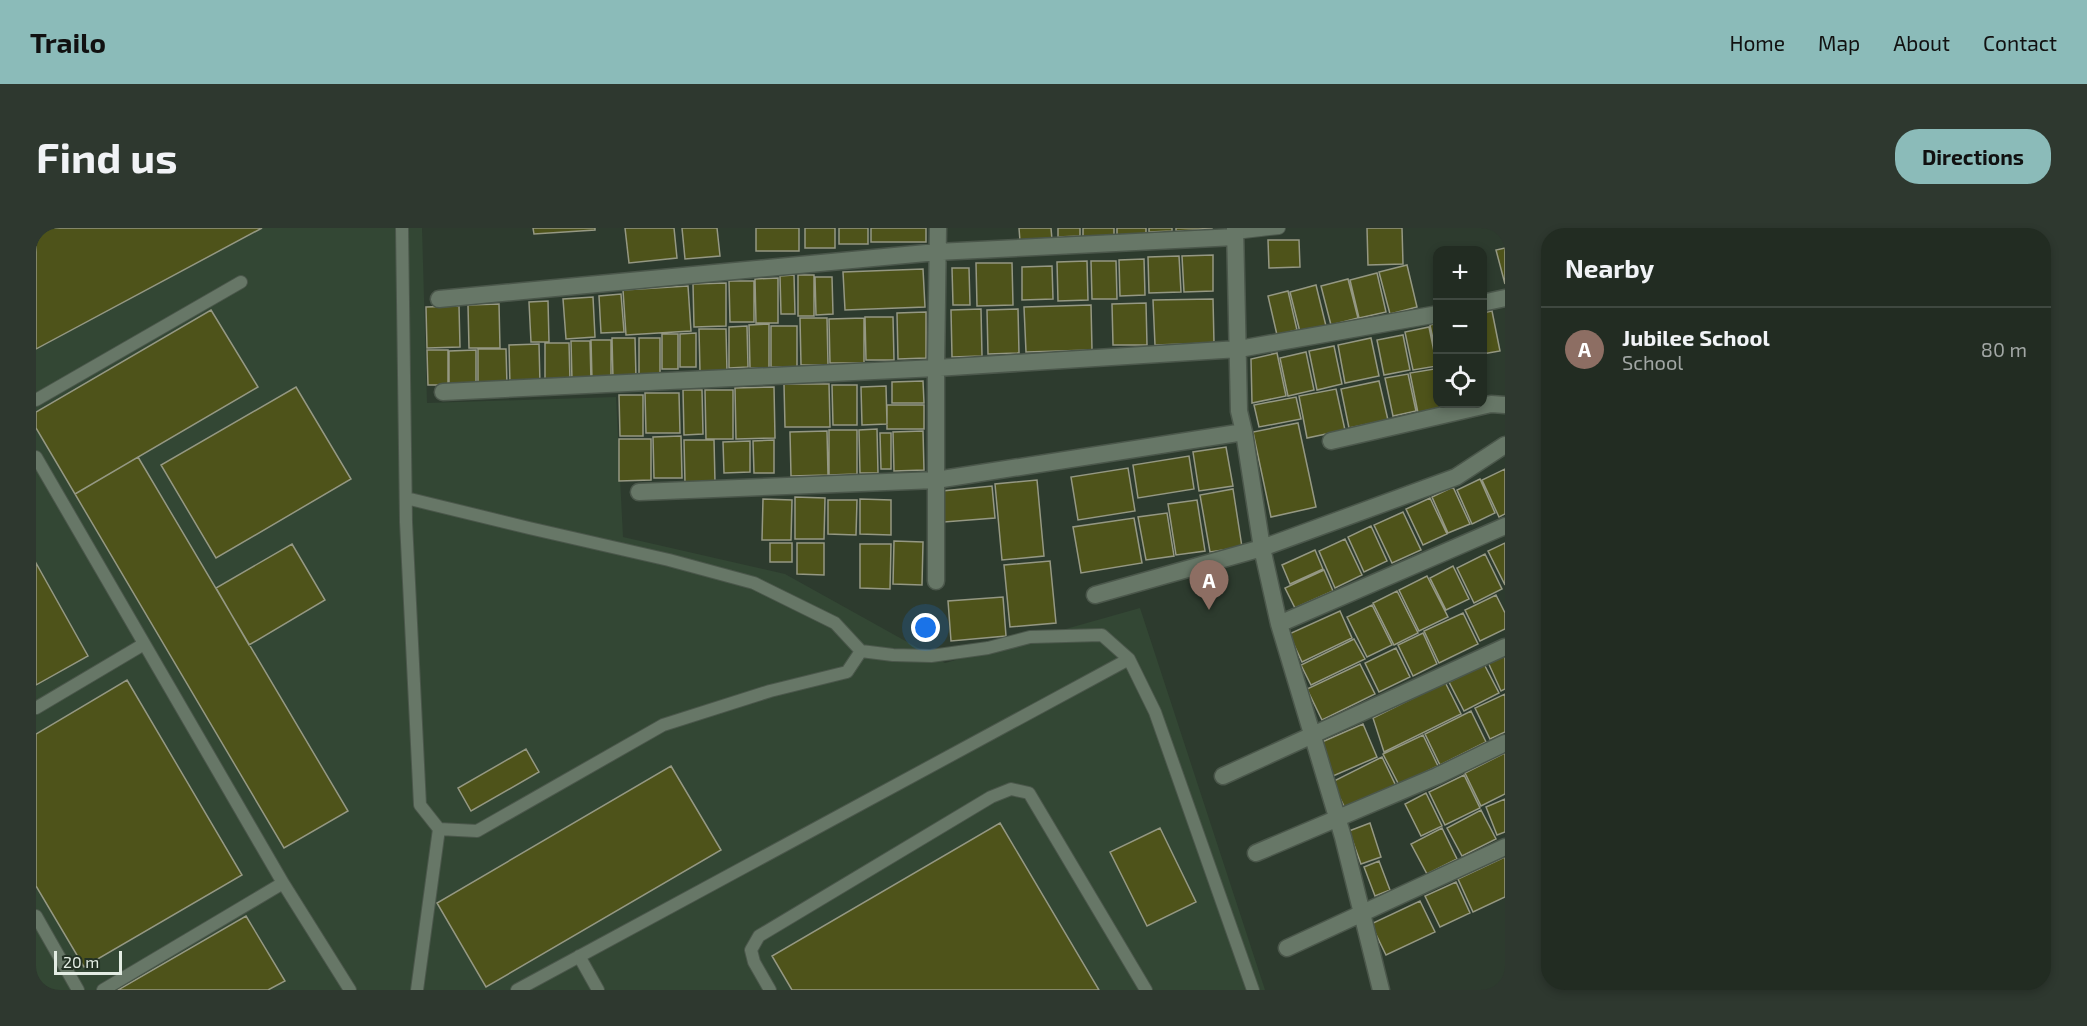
<!DOCTYPE html>
<meta charset="utf-8">
<style>
:root{--surface:#222c22;--page:#2e382f;--text:#f1f3f6;--muted:#a2a7a5;--line:#3f4840;--accent:#8bbbb9}
body{margin:0;font-family:"Exo 2",sans-serif;background:var(--page);color:var(--text)}
.controls{position:absolute;right:18px;top:18px;display:grid;overflow:hidden;border-radius:12px;box-shadow:0 3px 9px #0003}
.controls button{width:54px;height:54px;display:grid;place-items:center;padding:0;border:0;border-bottom:2px solid var(--line);background:var(--surface);color:var(--text);font:30px sans-serif}
.scale{position:absolute;left:18px;bottom:15px;width:68px;box-sizing:border-box;padding-left:6px;border:3px solid #e3ece3;border-top:0;font-size:16px;line-height:21px;white-space:nowrap;color:#e3ece3;-webkit-text-stroke:4px #233124;paint-order:stroke}
.you{position:absolute;left:890px;top:400px;width:21px;height:21px;margin:-15px;border:4px solid #fff;border-radius:50%;background:#1a73e8;box-shadow:0 0 0 9px #1a73e833}
.badge{display:grid;place-items:center;width:39px;height:39px;border-radius:50%;background:var(--accent);color:#fff;font-size:20px;font-weight:700}
.pin{position:absolute;translate:-50% -50px;filter:drop-shadow(0 2px 3px #0008)}
.pin::after{content:'';position:absolute;top:32px;width:21px;height:18px;background:inherit;clip-path:polygon(0 0,100% 0,50% 100%)}
.list{margin:0;padding:0;list-style:none}
h2{display:flex;justify-content:space-between;align-items:center;height:78px;margin:0;padding:0 24px;font-size:26px}
h2 small{font-size:20px;font-weight:400;color:var(--muted)}
.list li{display:grid;grid-template-columns:39px 1fr auto;gap:18px;align-items:center;box-sizing:border-box;height:84px;padding:0 24px;border-top:2px solid var(--line)}
.list b{display:block;font-size:22px;white-space:nowrap}
.list p{margin:0;font-size:20px;white-space:nowrap;color:var(--muted)}
.list em{font-size:20px;font-style:normal;color:var(--muted)}
.icon{flex:none;width:33px;height:33px;fill:none;stroke:currentColor;stroke-width:2;stroke-linecap:round;stroke-linejoin:round}
.map{position:relative;flex:none;width:1469px;height:762px;overflow:hidden;border-radius:24px}
header{display:flex;align-items:center;gap:36px;box-sizing:border-box;height:84px;padding:0 30px;background:var(--accent);color:#111}
header strong{font-size:28px}
nav{display:flex;gap:33px;margin-inline-start:auto;font-size:21px}
.intro{display:flex;align-items:center;justify-content:space-between;box-sizing:border-box;height:144px;padding:0 36px}
h1{margin:0;font-size:42px}
.button{padding:15px 27px;border-radius:24px;background:var(--accent);color:#111;font-size:21px;font-weight:700}
main{display:flex;gap:36px;padding:0 36px}
aside{flex:1;background:var(--surface);border-radius:24px;box-shadow:0 3px 9px #0003}
.map>svg:first-child{display:block}
.built{fill:#334734}
.building{fill:#4e531a;stroke:#959883;stroke-width:1.5}
.lines{fill:none;stroke-linecap:round;stroke-linejoin:round}
.service-casing{stroke:#4b574b;stroke-width:14}
.minor-casing{stroke:#4b574b;stroke-width:19}
.service{stroke:#677767;stroke-width:12}
.minor{stroke:#677767;stroke-width:16}
</style>
<header>
<strong>Trailo</strong>
<nav><a>Home</a><a>Map</a><a>About</a><a>Contact</a></nav>
</header>
<div class="intro"><h1>Find us</h1><a class="button">Directions</a></div>
<main>
<div class="map">
<svg width="1469" height="762" viewBox="0 0 1469 762">
<rect width="100%" height="100%" fill="#2d3b2e"/>
<path class="built" d="M0,0H386L391,175L580,169L587,309L749,346L909,435L1104,380L1229,762H0Z"/>
<path class="building" d="M0,0H226L0,121Z
M497,0H559V2L498,6Z
M589,0H638L641,30L593,35Z
M646,0H681L684,28L649,31Z
M720,0H763V23H720Z
M769,0H799V20H769Z
M803,0H832V16H803Z
M835,0H890V14H835Z
M983,0H1015L1016,12L984,13Z
M1022,0H1044V8L1022,9Z
M1047,0H1078V8L1047,9Z
M1081,0H1110V6L1081,7Z
M1113,0H1136V3L1113,4Z
M1140,0H1176V1L1140,3Z
M1331,0H1366L1367,36L1332,37Z
M1232,12H1263L1264,39L1233,40Z
M1469,20V56L1460,22Z
M1177,27V63L1148,64L1146,28Z
M1143,28L1145,64L1113,65L1112,29Z
M1108,31L1109,67L1084,68L1083,32Z
M1051,33L1052,72L1022,73L1021,34Z
M1055,33H1080L1081,71H1056Z
M940,35H976L977,77L941,78Z
M1371,37L1381,79L1354,86L1343,44Z
M1016,38L1017,71L986,72V39Z
M916,40H933L934,77H917Z
M887,41L889,79L809,82L807,44Z
M1341,45L1350,84L1323,90L1314,52Z
M758,47L759,86H745L744,48Z
M762,47H778V88H762Z
M779,49H796L797,86L780,87Z
M742,50V95H720L719,51Z
M1312,51L1322,90L1295,97L1285,58Z
M693,53H718V94H694Z
M690,55V98L658,99L657,56Z
M1280,57L1290,98L1264,104L1254,64Z
M652,58L655,103L590,107L587,62Z
M1252,63L1261,102L1241,107L1232,68Z
M585,66L588,104L565,105L563,68Z
M557,69L559,109L530,111L527,71Z
M1177,71L1178,115L1119,117L1117,72Z
M512,73L513,114H495L493,74Z
M1110,75L1111,117H1077L1076,76Z
M463,76L464,120H433L432,77Z
M1055,77L1056,122L990,124L988,79Z
M423,78L424,119L391,120L390,79Z
M945,81L946,128L916,129L915,82Z
M982,81L983,125L952,126L951,82Z
M175,82L222,159L39,266L0,200V184Z
M1456,83L1464,123L1446,126V85Z
M890,84V130L862,131L861,85Z
M829,89H857L858,132H830Z
M764,90H791L792,137H765Z
M828,90V135H794L793,91Z
M1402,95V134L1394,97Z
M733,96V140H714L713,97Z
M711,98L712,139L693,140V99Z
M735,98H761V139H735Z
M1393,99L1401,138L1377,142L1369,104Z
M663,101H690L691,144H664Z
M660,105V139H644V106Z
M626,106H642V141H626Z
M1367,107L1374,142L1348,147L1341,112Z
M576,110H599L600,151H577Z
M603,110H624V147H603Z
M1335,110L1343,148L1309,155L1302,117Z
M555,112H575V151L556,152Z
M535,113H554L555,153H536Z
M509,115H533L534,153L509,154Z
M503,116L504,156L474,157L473,117Z
M1298,118L1306,156L1281,162L1273,123Z
M442,121H470L471,158H442Z
M391,122H412V157H392Z
M440,122V161L413,162V123Z
M1270,124L1278,162L1252,168L1244,130Z
M1241,125L1250,168L1216,175L1215,131Z
M1398,141L1402,156V176H1406V180L1382,185L1374,145Z
M1372,146L1380,183L1357,188L1349,150Z
M887,153L888,175H856V154Z
M1343,153L1352,192L1313,200L1305,161Z
M748,156H793L794,199H749Z
M796,157H821V197H797Z
M850,158L851,196L826,197L825,159Z
M260,159L315,251L180,330L125,237Z
M738,159L739,210L700,211L699,160Z
M1300,161L1309,202L1271,210L1263,168Z
M647,162H666L667,206L648,207Z
M669,162H697V211H670Z
M609,165H643L644,205H610Z
M583,167H607V208H584Z
M1260,169L1265,191L1223,199L1218,177Z
M851,177H888V201H851Z
M1262,195L1280,279L1235,289L1217,204Z
M841,201L842,245H824L823,202Z
M793,202H821V246L793,247Z
M791,203L792,247L755,248L754,204Z
M887,203L888,242L858,243L857,204Z
M844,205H855V241H845Z
M645,208L646,250H618L617,209Z
M583,211H615V252L583,253Z
M648,212H678L679,254L649,255Z
M738,212V245H718L717,213Z
M714,213V244L688,245L687,214Z
M1190,219L1197,258L1163,263L1157,224Z
M1153,228L1158,261L1102,270L1097,237Z
M102,229L312,583L248,620L39,266Z
M1092,240L1099,283L1042,292L1035,249Z
M1469,241V286L1463,289L1446,252Z
M1444,251L1459,285L1436,296L1421,262Z
M1001,252L1008,328L966,332L959,256Z
M956,258L959,290L908,294L906,263Z
M1417,259L1434,296L1412,305L1396,269Z
M1197,261L1206,319L1174,324L1164,267Z
M759,269L789,270L788,311H759Z
M1394,270L1411,306L1387,317L1370,281Z
M727,271L756,272L755,312H726Z
M824,271L855,272V307L824,306Z
M792,272H821L820,307L792,306Z
M1161,272L1169,323L1140,327L1132,276Z
M1367,284L1385,322L1356,335L1338,297Z
M1131,285L1138,328L1110,332L1102,289Z
M1098,290L1106,335L1045,345L1037,299Z
M1335,298L1351,333L1328,344L1312,309Z
M1309,311L1326,347L1299,360L1283,323Z
M858,313L887,314L886,357L857,356Z
M734,315H756V334H734Z
M761,315H788V347L761,346Z
M1469,315V357L1452,323Z
M256,316L289,372L213,417L180,360Z
M824,316H855L854,361L824,360Z
M1279,322L1287,341L1254,356L1246,337Z
M1449,326L1466,361L1438,375L1421,340Z
M1014,333L1020,395L974,399L968,337Z
M0,335L52,428L0,457Z
M1417,338L1433,371L1410,382L1394,350Z
M1288,342L1297,363L1259,380L1249,360Z
M1391,348L1412,389L1383,403L1363,362Z
M1361,363L1382,405L1358,417L1337,375Z
M1460,367L1469,385V401L1444,413L1429,382Z
M967,369L970,408L915,413L912,373Z
M1336,377L1356,417L1331,429L1311,389Z
M1304,383L1316,410L1266,434L1253,406Z
M1427,385L1442,416L1403,435L1388,403Z
M1387,405L1401,436L1377,448L1362,417Z
M1318,411L1329,431L1275,457L1265,437Z
M1360,420L1374,449L1343,464L1329,435Z
M1469,424V461L1465,463L1451,432Z
M1324,436L1339,466L1286,492L1271,461Z
M1448,436L1463,465L1428,483L1413,454Z
M91,452L206,647L48,739L0,658V506Z
M1409,454L1425,486L1348,524L1337,490Z
M1469,466V504L1454,511L1439,480Z
M1435,483L1450,514L1404,537L1389,506Z
M1327,496L1341,529L1297,548L1286,514Z
M1387,507L1402,538L1363,557L1347,526Z
M490,521L503,544L435,583L422,560Z
M1469,525V566L1445,578L1429,545Z
M1346,529L1360,558L1310,582L1296,554Z
M635,538L685,622L450,759L401,675Z
M1428,547L1444,580L1409,597L1393,564Z
M1390,565L1406,598L1385,608L1369,576Z
M1469,571V604L1461,607L1450,579Z
M1445,582L1460,611L1426,628L1411,600Z
M964,595L1063,762H756L736,728Z
M1334,595L1345,629L1325,636L1313,603Z
M1124,600L1160,674L1111,698L1074,624Z
M1406,600L1421,631L1391,646L1375,616Z
M1469,629V669L1437,684L1422,651Z
M1343,633L1354,662L1339,668L1328,639Z
M1420,654L1434,685L1404,699L1389,668Z
M1384,673L1399,704L1350,727L1335,696Z
M210,688L249,753L232,762H82Z"/>
<g class="lines">
<defs>
<path id="service" d="M366,0L370,294L384,577L403,601L441,603L627,497L734,463L811,444L825,423L799,395L718,355L633,332L493,300L370,270
M1199,5L1243,0
M0,172L205,54
M0,229L247,655L67,762
M825,423L857,427L895,428L952,420L994,409L1066,407L1093,431L1119,484L1217,762
M0,480L108,416
M247,655L314,762
M0,688L42,762
M543,728L562,762
M381,762L403,601
M481,762L1093,431
M734,762L718,734L715,722L723,708L955,569L975,561L993,565L1110,762"/>
<path id="minor" d="M1199,0L1203,183L1208,204L1226,320L1243,396L1307,609L1345,762
M403,71L901,24L1199,9
M1446,75L1469,70
M407,164L900,140L1203,121L1402,86
M1295,213L1455,176L1469,177
M603,264L900,252L1208,204
M900,353V140L902,0
M1059,367L1226,320L1420,249L1469,217
M1243,396L1469,298
M1187,548L1469,419
M1220,625L1401,548L1469,515
M1251,720L1469,619"/>
</defs>
<use href="#service" class="service-casing"/>
<use href="#minor" class="minor-casing"/>
<use href="#service" class="service"/>
<use href="#minor" class="minor"/>
</g>
</svg>
<div class="controls">
<button>+</button>
<button>−</button>
<button><svg class="icon" aria-label="locate" viewBox="0 0 24 24"><circle cx="12" cy="12" r="6"/><path d="M12 2v4M12 18v4M2 12h4M18 12h4"/></svg></button>
</div>
<div class="scale">20 m</div>
<div class="you"></div>
<div class="pin badge" style="left:1173px;top:382px;background:#8d6e63">A</div>
</div>
<aside>
<h2>Nearby<small></small></h2>
<ul class="list">
<li><span class="badge" style="background:#8d6e63">A</span><div><b>Jubilee School</b><p>School</p></div><em>80 m</em></li>
</ul>
</aside>
</main>
